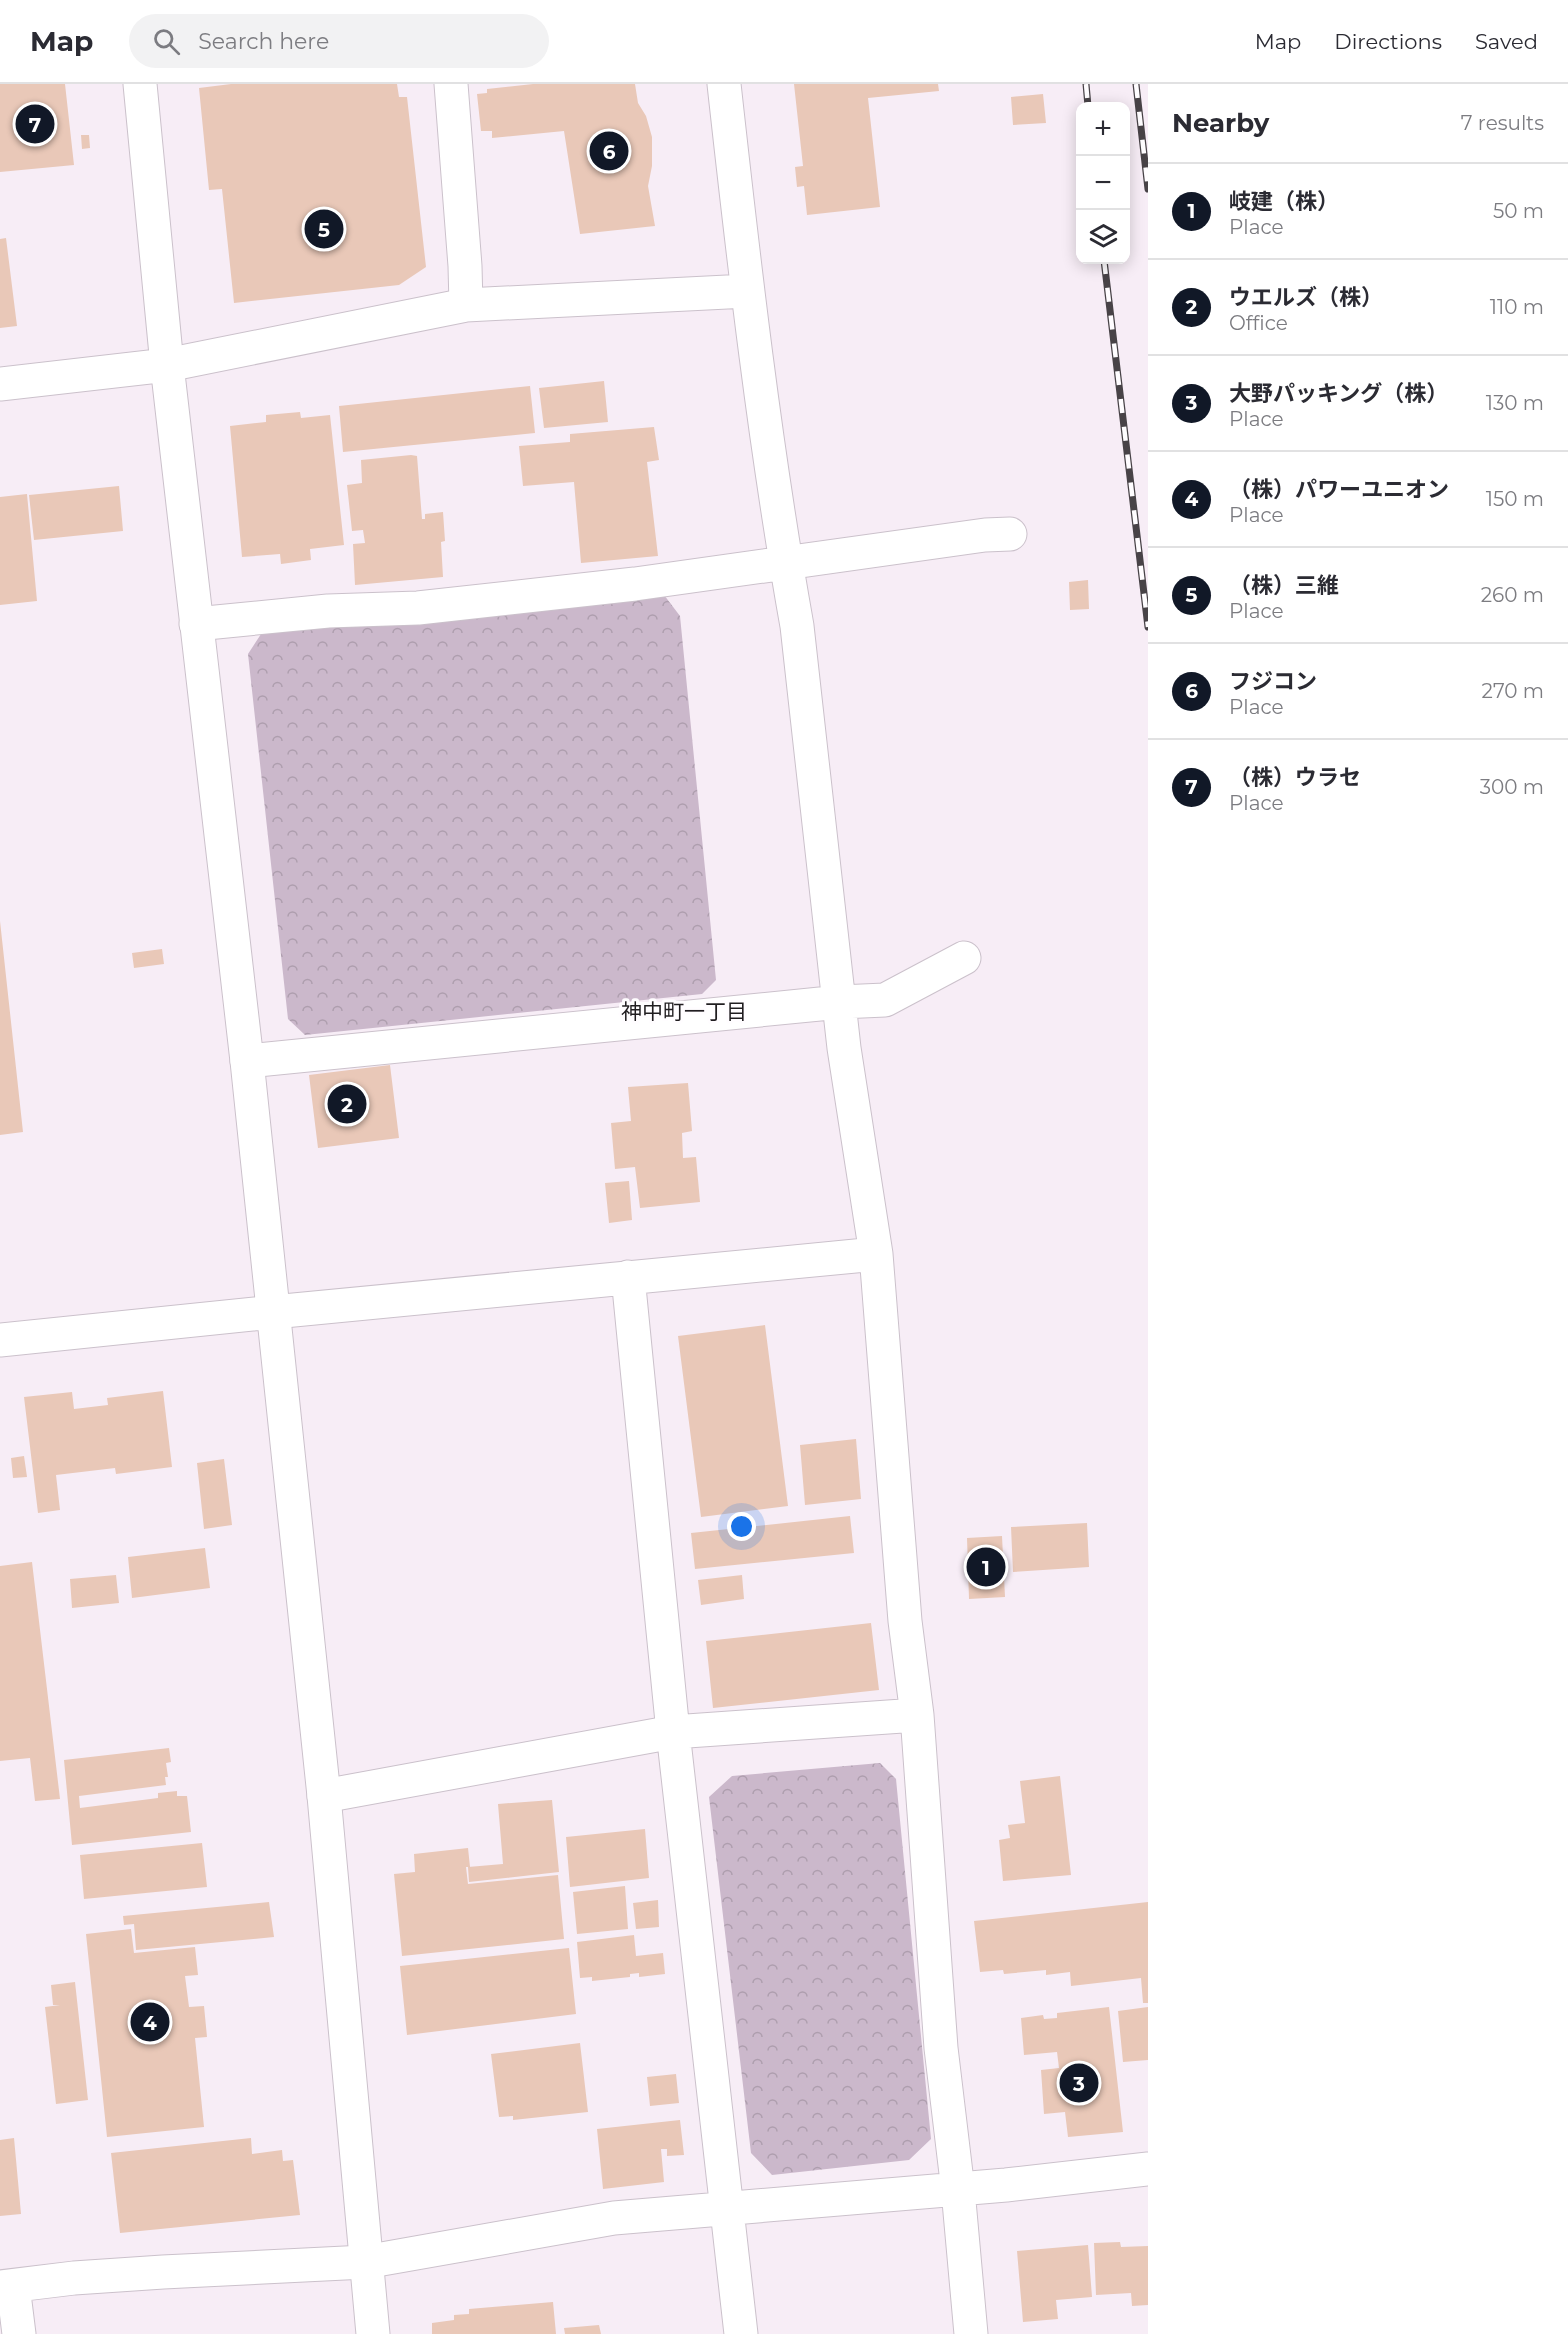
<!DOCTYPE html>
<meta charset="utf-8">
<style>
:root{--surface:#fff;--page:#f2f2f3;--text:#2b2b33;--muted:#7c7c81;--line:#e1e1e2;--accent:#111827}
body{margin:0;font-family:Montserrat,"Noto Sans JP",sans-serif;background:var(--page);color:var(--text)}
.controls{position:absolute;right:18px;top:18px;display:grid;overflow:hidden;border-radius:12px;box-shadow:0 3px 15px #0003}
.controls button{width:54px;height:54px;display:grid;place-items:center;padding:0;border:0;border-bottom:2px solid var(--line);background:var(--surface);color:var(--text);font:30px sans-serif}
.you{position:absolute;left:742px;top:1443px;width:21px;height:21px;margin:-15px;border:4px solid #fff;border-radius:50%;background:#1a73e8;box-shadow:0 0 0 9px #1a73e833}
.badge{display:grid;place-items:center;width:39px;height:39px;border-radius:50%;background:var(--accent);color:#fff;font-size:20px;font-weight:700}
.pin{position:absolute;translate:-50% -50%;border:3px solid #fff;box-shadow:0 2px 6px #0006}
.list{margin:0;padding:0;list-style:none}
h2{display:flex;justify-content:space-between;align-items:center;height:78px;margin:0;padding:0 24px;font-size:26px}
h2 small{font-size:20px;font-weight:400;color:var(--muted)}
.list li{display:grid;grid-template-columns:39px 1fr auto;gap:18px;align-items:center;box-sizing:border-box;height:96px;padding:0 24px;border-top:2px solid var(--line)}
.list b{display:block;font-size:22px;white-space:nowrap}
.list p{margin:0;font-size:20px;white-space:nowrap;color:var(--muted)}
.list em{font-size:20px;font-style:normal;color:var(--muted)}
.icon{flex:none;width:33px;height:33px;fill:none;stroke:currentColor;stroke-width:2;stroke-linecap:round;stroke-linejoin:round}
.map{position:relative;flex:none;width:1148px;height:2250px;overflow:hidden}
header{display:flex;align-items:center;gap:36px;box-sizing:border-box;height:84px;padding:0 30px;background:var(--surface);border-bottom:2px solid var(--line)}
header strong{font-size:28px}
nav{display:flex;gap:33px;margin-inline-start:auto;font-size:21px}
.search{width:420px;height:54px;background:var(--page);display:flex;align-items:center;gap:15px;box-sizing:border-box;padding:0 21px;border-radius:33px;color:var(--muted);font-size:22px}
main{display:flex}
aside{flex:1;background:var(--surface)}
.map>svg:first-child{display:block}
.forest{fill:url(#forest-crowns)}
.building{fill:#e9c8b8}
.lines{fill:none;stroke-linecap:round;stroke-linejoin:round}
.minor-casing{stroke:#cbc1cb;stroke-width:35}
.tertiary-casing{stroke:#cbc1cb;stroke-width:35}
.minor{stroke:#fff;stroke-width:33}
.tertiary{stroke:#fff;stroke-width:33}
.rail-casing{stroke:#484347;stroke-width:7}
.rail{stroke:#fffdff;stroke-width:4.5;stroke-dasharray:14;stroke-linecap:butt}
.labels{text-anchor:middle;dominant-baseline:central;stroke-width:6;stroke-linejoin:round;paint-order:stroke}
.neighbourhood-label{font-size:21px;fill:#201d20;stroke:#fffdff}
</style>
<header>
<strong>Map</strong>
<div class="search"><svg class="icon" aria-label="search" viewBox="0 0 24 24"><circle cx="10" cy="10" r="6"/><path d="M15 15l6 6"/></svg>Search here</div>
<nav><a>Map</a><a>Directions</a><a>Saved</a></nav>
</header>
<main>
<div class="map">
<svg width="1148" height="2250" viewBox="0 0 1148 2250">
<defs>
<pattern id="forest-crowns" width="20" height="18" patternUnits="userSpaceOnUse" patternTransform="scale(1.5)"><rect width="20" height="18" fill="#cbb8cb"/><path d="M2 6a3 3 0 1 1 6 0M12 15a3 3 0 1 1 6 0" fill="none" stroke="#ae9eae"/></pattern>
</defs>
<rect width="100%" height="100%" fill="#f7edf6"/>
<path class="forest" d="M661,507L680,532L716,896L702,910L305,951L288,935L248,570L263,547Z
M880,1679L896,1695L931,2055L909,2076L772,2091L751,2069L709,1713L732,1692Z"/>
<path class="building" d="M0,0H65L74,81L0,88Z
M231,0H397L399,13H407L426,183L399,201L234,219L222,105L209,106L199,4Z
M533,0H635L638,19L646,32L652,53V82L648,102L655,142L580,150L564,47L492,54V47H481L477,10L487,9V5Z
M794,0H938L939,7L868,14L880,123L807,131L804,102L797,103L795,83L803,82Z
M1043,10L1046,39L1013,41L1011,13Z
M81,51H89L90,64L82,65Z
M6,154L17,242L0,244V155Z
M604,297L608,338L544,344L539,304Z
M530,302L535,349L343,368L339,322Z
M300,328L301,334L330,331L344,461L310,465L311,476L281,480L280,470L242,473L230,342L266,338V331Z
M654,343L659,376L647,378L658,472L581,479L574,398L523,402L519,362L570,358V350Z
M411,371L417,372L422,435H425V430L443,428L445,457L441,458L443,493L355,501L353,460L365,459L363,446L352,447L347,401L362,399L361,376Z
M119,402L123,447L34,456L29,411Z
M27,410L37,517L0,521V413Z
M1088,496L1089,525L1070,526L1069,498Z
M0,837L23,1048L0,1051Z
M162,865L164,880L134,884L132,869Z
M390,981L399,1054L318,1064L309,991Z
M688,999L692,1047L682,1049L683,1074L696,1073L700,1118L640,1124L635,1083L615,1085L611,1039L631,1037L628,1003Z
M629,1097L632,1136L609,1139L605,1099Z
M765,1241L788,1422L701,1433L678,1252Z
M163,1307L172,1383L116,1390L115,1384L56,1391L60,1426L38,1429L24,1313L72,1308L74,1325L108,1321L107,1314Z
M856,1355L861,1415L805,1421L800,1361Z
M24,1372L27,1393L13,1394L11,1374Z
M224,1375L232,1441L204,1445L197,1379Z
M850,1432L854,1469L695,1485L691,1449Z
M1087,1439L1089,1483L1013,1488L1011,1443Z
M1002,1452L1005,1513L969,1515L967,1454Z
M205,1464L210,1504L132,1514L128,1473Z
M32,1478L60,1715L35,1717L30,1674L0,1677V1482Z
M116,1491L119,1519L72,1524L70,1495Z
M742,1491L744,1515L701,1521L698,1496Z
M871,1539L879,1606L713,1624L706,1557Z
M169,1664L171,1678L166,1679L168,1693H165L166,1701L79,1712L80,1724L158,1714V1709L177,1707V1712H187L191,1748L72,1761L64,1676Z
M1060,1692L1071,1791L1003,1797L999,1756L1010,1754L1008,1741L1025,1739L1020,1697Z
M552,1716L559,1788L469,1798L468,1783H466L468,1800L558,1791L564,1855L402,1872L394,1790L415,1788L414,1770L468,1764L470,1783H468L503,1780L498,1720Z
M645,1745L649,1794L570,1803L566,1753Z
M202,1759L207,1803L84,1815L80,1771Z
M625,1802L628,1845L577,1850L573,1808Z
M658,1816L659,1843L636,1845L633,1819Z
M269,1818L274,1853L136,1866L134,1840L124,1841L123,1832Z
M1148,1818V1919H1143L1141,1894L1071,1902L1070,1888L1046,1891V1886L1004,1890L1003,1886L980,1888L974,1837Z
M131,1845L134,1869L195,1863L198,1891L185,1892L189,1923L204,1922L207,1953L195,1954L204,2043L107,2053L86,1850Z
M634,1851L636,1872L663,1869L665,1890L639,1893V1889L630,1890V1893L592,1897V1893L580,1894L577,1858Z
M569,1864L576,1930L407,1951L400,1882Z
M75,1898L88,2016L56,2020L45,1923L60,1921H53L51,1901Z
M1109,1923L1123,2048L1068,2053L1065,2028L1044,2030L1041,1986L1059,1984L1057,1968L1024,1971L1021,1934L1043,1931L1044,1935L1057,1934V1929Z
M1148,1923V1976L1123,1978L1118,1927Z
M580,1959L588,2028L513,2036V2032L499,2033L491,1970Z
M676,1990L679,2019L650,2022L647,1993Z
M680,2036L684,2071L667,2072V2065H661L664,2098L603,2105L597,2045Z
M14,2054L21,2130L0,2132V2056Z
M251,2054L252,2070L282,2066L283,2077L293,2076L300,2131L120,2149L111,2069Z
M1120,2158L1121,2163L1148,2162V2221L1132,2222L1131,2209L1096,2211L1094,2159Z
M1088,2161L1092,2213L1056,2216L1058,2235L1023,2238L1017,2167Z
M553,2218L556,2250H432V2239L454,2236V2231L469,2230V2225Z
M599,2241L601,2250H565L564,2244Z"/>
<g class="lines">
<defs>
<path id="minor" d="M451,0L465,182L466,221
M724,0C744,181 765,363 797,542L844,964L876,1170L905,1537L917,1631L941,1964L958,2106L971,2250
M167,281L466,221L747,207
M196,540L328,527L418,524L635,500L985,451L1010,450
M247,977L840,918L885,916L964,874
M628,1193L673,1648L741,2250
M273,1228L876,1170
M324,1712L673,1648L917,1631
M13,2202L19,2250
M0,2203L74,2194L163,2188L365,2178L614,2134L1006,2101L1148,2085"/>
<path id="tertiary" d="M140,0L167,281L247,977L324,1712L373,2250
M0,300L167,281
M0,1256L273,1228"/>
</defs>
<use href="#minor" class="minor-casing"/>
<use href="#tertiary" class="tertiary-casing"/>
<use href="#minor" class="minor"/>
<use href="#tertiary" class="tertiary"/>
<defs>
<path id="rail" d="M1086,0L1088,22
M1136,0L1148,105
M1104,176L1148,543"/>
</defs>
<use href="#rail" class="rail-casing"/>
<use href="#rail" class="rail"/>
</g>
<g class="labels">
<g class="neighbourhood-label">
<text x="684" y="927">神中町一丁目</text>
</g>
</g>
</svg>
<div class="controls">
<button>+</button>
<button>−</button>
<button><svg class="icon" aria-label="layers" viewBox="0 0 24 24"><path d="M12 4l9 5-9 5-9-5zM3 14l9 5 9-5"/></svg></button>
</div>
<div class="you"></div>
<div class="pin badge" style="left:986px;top:1483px">1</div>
<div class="pin badge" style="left:347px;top:1020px">2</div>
<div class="pin badge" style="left:1079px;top:1999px">3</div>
<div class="pin badge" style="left:150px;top:1938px">4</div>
<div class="pin badge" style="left:324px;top:145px">5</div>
<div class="pin badge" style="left:609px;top:67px">6</div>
<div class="pin badge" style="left:35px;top:40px">7</div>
</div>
<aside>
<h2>Nearby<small>7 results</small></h2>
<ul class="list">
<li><span class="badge">1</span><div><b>岐建（株）</b><p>Place</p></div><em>50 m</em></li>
<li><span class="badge">2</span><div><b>ウエルズ（株）</b><p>Office</p></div><em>110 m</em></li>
<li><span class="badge">3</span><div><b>大野パッキング（株）</b><p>Place</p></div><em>130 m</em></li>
<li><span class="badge">4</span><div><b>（株）パワーユニオン</b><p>Place</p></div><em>150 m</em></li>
<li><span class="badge">5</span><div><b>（株）三維</b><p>Place</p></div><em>260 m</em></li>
<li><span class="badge">6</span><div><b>フジコン</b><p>Place</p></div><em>270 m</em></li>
<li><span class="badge">7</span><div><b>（株）ウラセ</b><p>Place</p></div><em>300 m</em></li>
</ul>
</aside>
</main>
